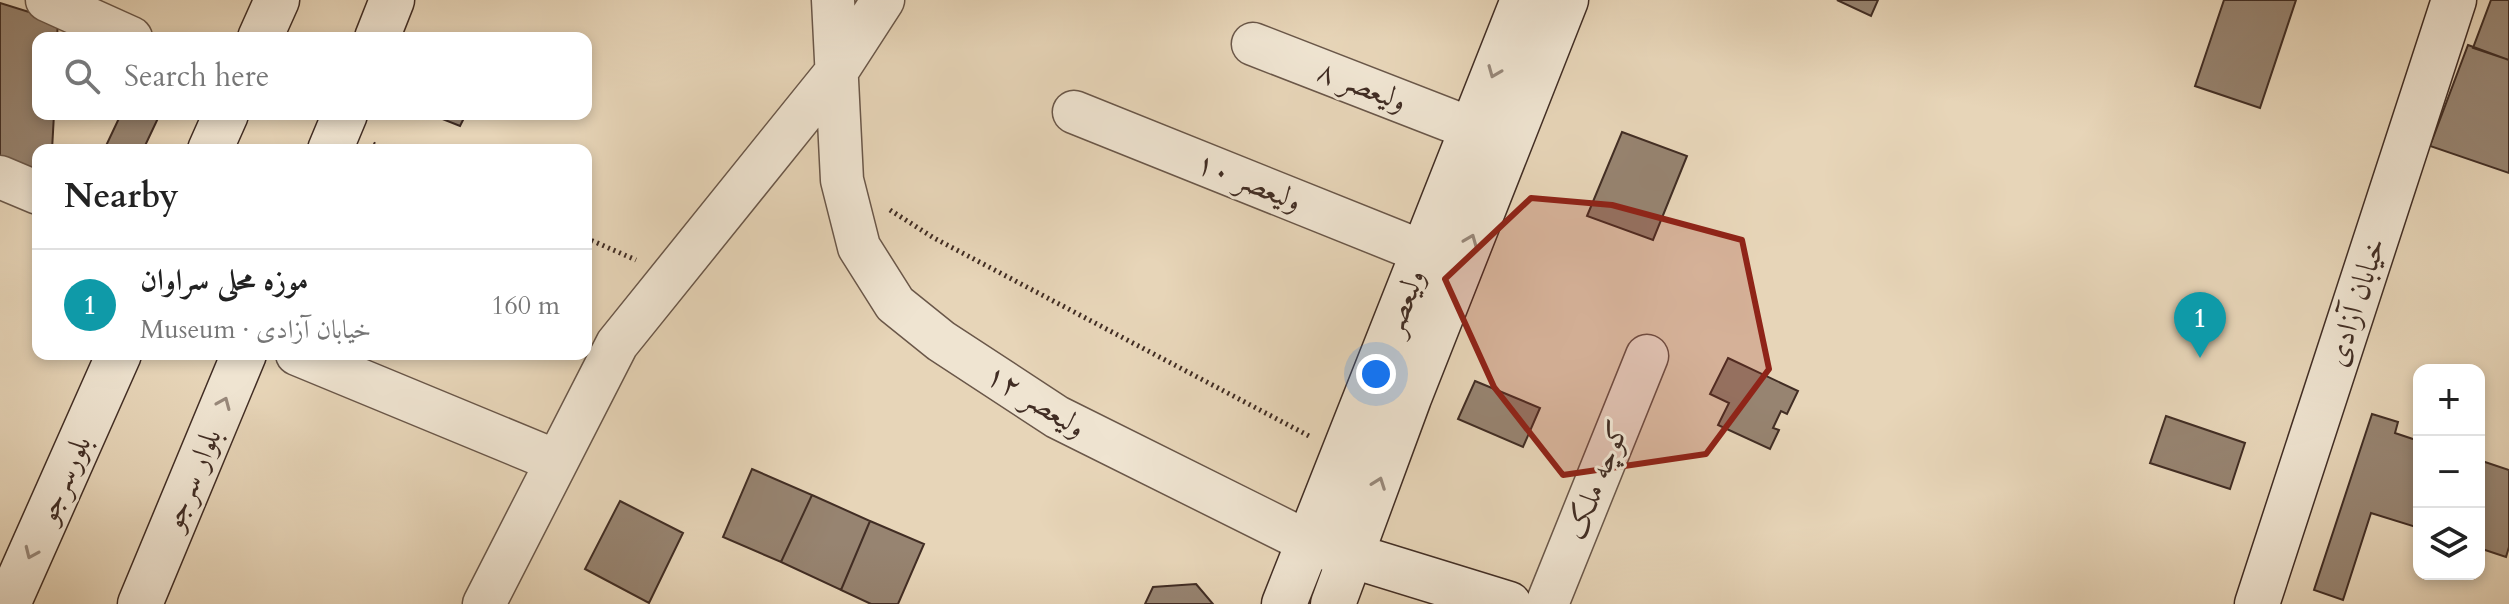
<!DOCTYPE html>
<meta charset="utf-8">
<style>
:root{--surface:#fff;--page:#f2f2f2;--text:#222;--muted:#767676;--line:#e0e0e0;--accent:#8f2418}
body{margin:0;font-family:Cardo,Amiri,serif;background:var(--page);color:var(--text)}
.controls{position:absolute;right:24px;bottom:24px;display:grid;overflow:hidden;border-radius:16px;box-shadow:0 4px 12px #0003}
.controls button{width:72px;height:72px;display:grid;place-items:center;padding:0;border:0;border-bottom:2px solid var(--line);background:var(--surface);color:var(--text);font:40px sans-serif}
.you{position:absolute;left:1376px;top:374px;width:28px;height:28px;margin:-20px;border:6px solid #fff;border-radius:50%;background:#1a73e8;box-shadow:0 0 0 12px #1a73e833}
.badge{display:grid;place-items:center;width:52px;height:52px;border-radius:50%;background:var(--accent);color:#fff;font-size:26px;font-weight:700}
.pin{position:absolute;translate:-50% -66px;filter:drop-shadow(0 2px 4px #0008)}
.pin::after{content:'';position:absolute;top:42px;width:28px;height:24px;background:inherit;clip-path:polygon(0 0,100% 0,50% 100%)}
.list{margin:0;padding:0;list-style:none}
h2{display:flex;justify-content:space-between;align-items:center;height:104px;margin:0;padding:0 32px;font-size:34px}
h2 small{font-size:26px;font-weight:400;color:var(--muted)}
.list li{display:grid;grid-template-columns:52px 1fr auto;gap:24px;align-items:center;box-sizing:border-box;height:112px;padding:0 32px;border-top:2px solid var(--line)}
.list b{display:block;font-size:30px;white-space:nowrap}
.list p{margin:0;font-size:26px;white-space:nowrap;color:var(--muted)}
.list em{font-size:26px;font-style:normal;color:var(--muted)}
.icon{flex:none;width:44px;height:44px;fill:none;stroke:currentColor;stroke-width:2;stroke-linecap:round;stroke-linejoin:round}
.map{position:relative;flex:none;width:2509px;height:604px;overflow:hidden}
.search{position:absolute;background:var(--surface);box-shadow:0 4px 12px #0003;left:32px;top:32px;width:560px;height:88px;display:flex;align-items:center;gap:20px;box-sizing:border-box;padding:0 28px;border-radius:16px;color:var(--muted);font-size:30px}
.panel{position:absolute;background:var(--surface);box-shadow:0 4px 12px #0003;left:32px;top:144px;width:560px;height:216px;border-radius:16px}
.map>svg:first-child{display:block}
.building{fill:#978471;stroke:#412d24;stroke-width:2}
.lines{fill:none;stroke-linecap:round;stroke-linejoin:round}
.street-casing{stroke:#6a5749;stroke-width:45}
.secondary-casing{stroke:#412d24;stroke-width:47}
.path{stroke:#412d24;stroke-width:5;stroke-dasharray:2 4;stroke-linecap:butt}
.street{stroke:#efe4d1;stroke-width:42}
.secondary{stroke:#efe4d1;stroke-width:44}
.oneway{stroke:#98887a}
.marked{fill:#8f2418;fill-opacity:0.2;stroke:#8f2418;stroke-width:6;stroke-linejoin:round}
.labels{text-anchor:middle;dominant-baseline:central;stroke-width:6;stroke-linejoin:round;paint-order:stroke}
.street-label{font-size:30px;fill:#412d24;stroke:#efe4d1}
</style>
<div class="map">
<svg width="2509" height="604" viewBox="0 0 2509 604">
<rect width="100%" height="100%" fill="#e7d5b8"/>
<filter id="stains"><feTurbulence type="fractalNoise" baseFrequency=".0025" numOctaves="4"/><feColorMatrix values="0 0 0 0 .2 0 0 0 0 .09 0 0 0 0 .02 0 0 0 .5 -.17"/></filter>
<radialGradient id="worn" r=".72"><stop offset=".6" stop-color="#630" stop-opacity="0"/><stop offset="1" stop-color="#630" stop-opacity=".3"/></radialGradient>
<path class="building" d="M1837,0H1878L1871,16Z
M2224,0H2296L2260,108L2195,86Z
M2491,0H2509V60L2473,48Z
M0,3L58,21L57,38H38V114H54L52,150H38V175L0,160Z
M2468,45L2509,60V173L2430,146Z
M121,114H160L143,150H104Z
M430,114H466L460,126Z
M1622,132L1687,156L1653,240L1587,216Z
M1728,358L1798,391L1787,414L1781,411L1773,428L1779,430L1770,449L1718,425L1729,403L1710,394Z
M1475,381L1540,408L1523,447L1458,419Z
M2372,414L2398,422L2395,433L2419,441V528L2371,513L2343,600L2314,590Z
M2166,416L2245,443L2230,489L2150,463Z
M2479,460L2509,470V547L2506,557L2479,548Z
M752,469L812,495L781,562L723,537Z
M812,495L870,521L841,590L781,562Z
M620,501L683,533L649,603L585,569Z
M870,521L924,544L898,604H871L841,590Z
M1196,584L1213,604H1145L1153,587Z"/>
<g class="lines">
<defs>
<path id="street" d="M47,0L131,38
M833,0L842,180L859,247L895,304L941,341L1057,417L1310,543
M1253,44L1472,129
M1074,112L1423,252
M0,177L38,193
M297,354L556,461
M484,604L617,344L837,71L883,0
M1547,604L1647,356"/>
<path id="secondary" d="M260,38L277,0
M377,38L392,0
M210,150L226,114
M330,150L345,114
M1324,547L1509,604
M8,604L119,354
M140,604L244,354
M1284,604L1523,0
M1333,604L1409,398L1566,0
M2257,604L2454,0"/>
</defs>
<use href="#street" class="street-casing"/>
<use href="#secondary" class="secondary-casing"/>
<path class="path" d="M373,144L387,150
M890,210L934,238L1311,437
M586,238L636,260"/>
<use href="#street" class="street"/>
<use href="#secondary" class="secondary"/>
</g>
<defs><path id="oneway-chevron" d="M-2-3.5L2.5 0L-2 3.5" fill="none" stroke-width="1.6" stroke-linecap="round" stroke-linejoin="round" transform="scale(2)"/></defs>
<g class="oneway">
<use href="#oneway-chevron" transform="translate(1494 72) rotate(112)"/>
<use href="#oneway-chevron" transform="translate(1471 240) rotate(-68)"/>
<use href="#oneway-chevron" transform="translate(224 403) rotate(-67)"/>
<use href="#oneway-chevron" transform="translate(1379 483) rotate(-70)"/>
<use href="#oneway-chevron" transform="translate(31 553) rotate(114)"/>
</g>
<path class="marked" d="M1531,198L1612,205L1742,240L1769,369L1706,454L1563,475L1494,387L1445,279Z"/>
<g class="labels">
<g class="street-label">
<text transform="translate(1362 86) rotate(21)">ولیعصر ۸</text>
<text transform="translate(1249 182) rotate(22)">ولیعصر ۱۰</text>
<text transform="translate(1404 302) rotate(-69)">ولیعصر</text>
<text transform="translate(2356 302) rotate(-72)">خیابان آزادی</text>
<text transform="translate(1036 401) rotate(32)">ولیعصر ۱۲</text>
<text transform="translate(64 479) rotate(-66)">بلورسرجو</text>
<text transform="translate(192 479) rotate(-67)">بلوار سرجو</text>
<text transform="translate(1597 480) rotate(-68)">کوچه ملک</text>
</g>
</g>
<rect width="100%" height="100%" filter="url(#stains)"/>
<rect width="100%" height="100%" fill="url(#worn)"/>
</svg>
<div class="controls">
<button>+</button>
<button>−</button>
<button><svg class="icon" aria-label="layers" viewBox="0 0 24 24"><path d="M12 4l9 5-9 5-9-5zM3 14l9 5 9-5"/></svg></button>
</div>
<div class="you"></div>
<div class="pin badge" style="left:2200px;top:358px;background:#0f9aa8">1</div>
<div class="search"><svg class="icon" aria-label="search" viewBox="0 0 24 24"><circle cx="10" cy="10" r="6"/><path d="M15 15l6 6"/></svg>Search here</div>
<section class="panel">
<h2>Nearby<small></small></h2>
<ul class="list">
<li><span class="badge" style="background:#0f9aa8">1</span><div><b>موزه محلی سراوان</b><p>Museum · خیابان آزادی</p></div><em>160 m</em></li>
</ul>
</section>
</div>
